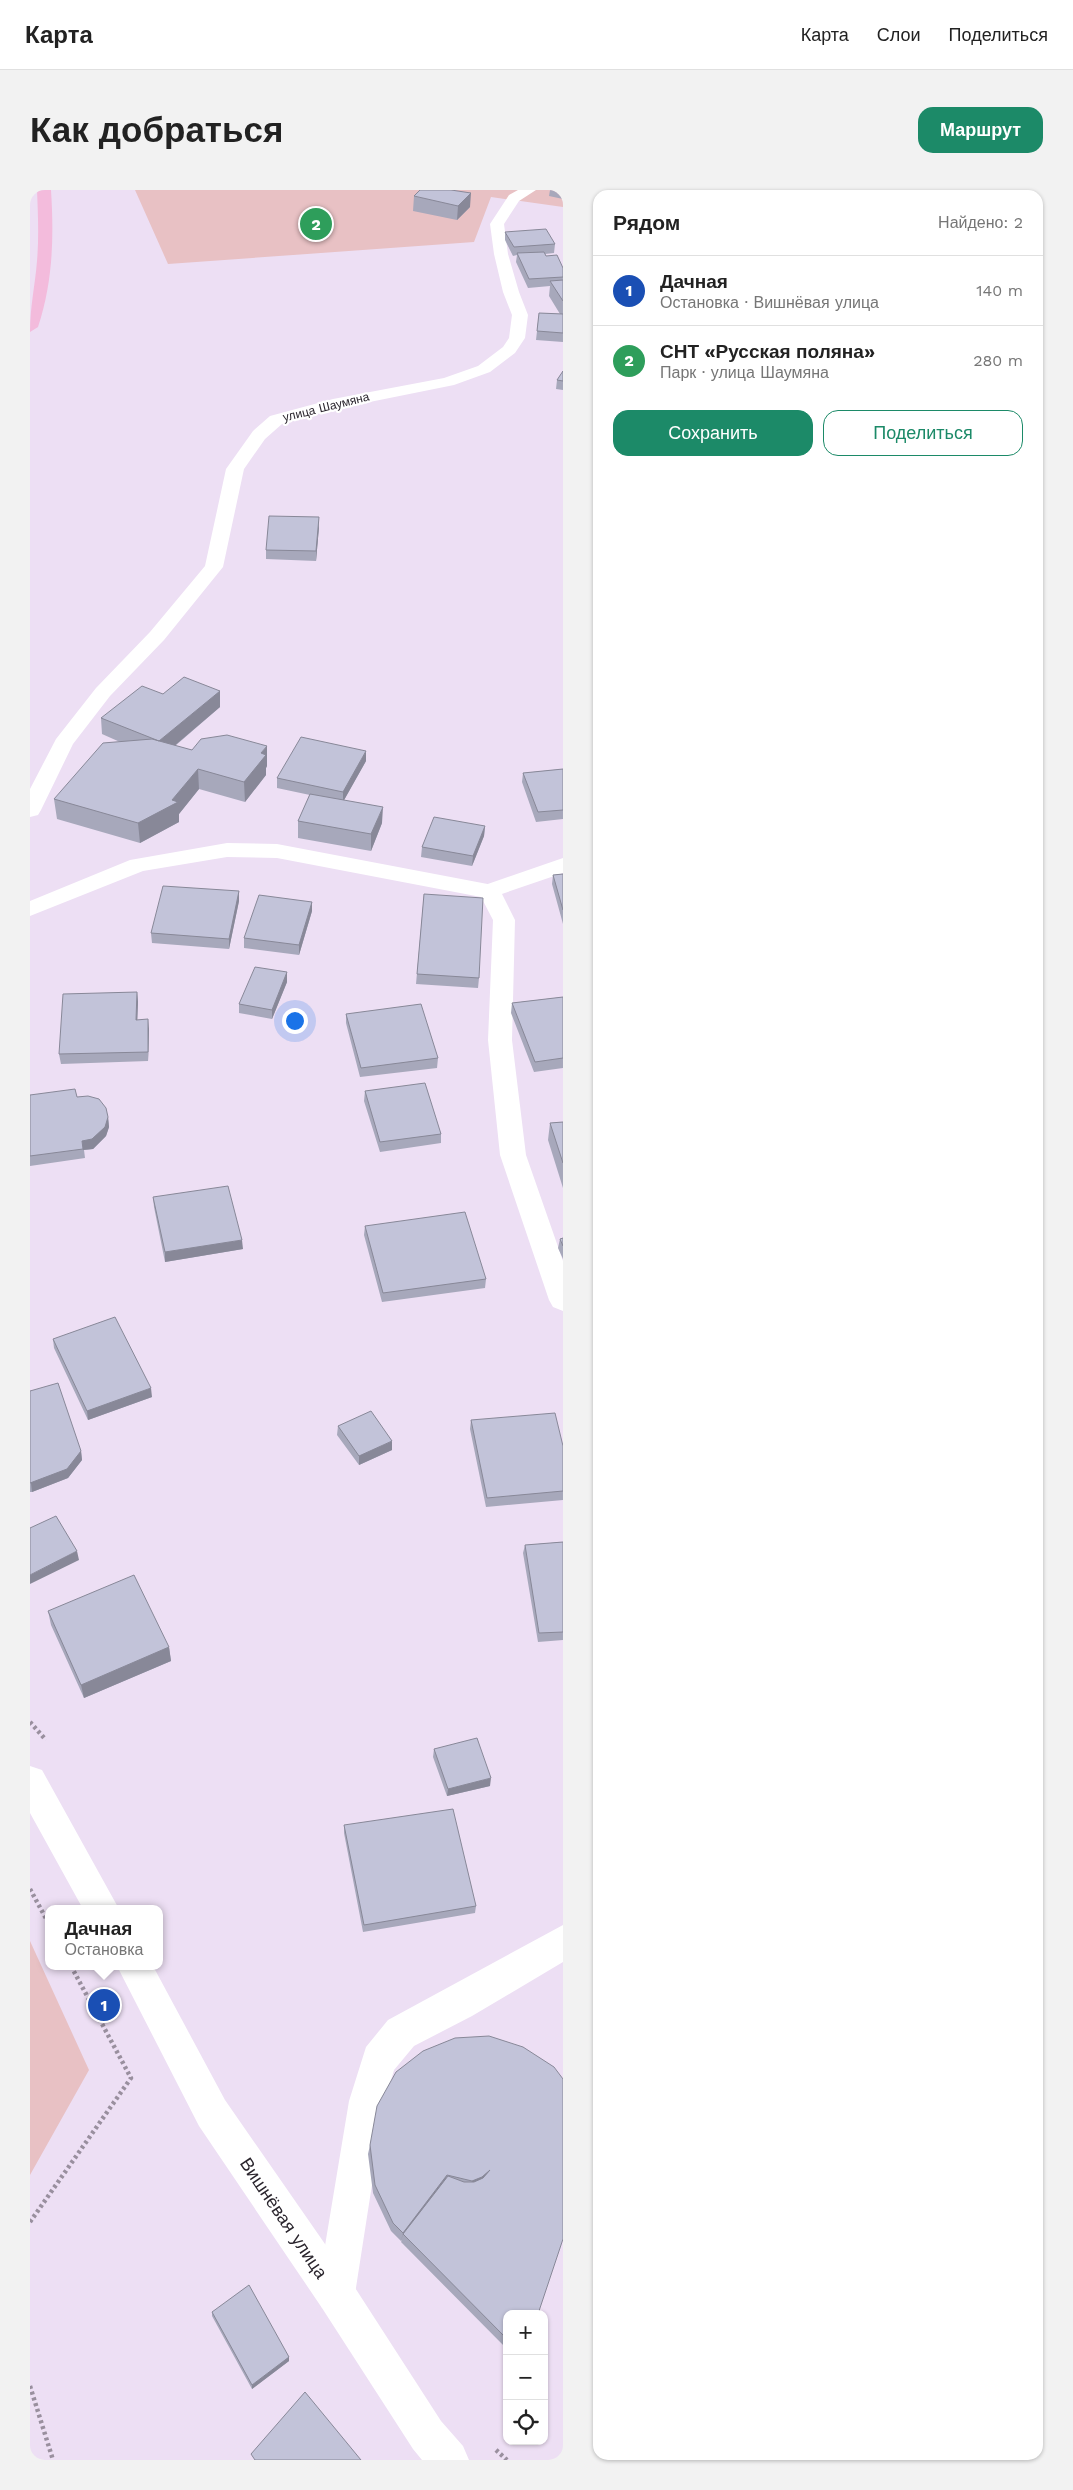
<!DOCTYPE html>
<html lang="ru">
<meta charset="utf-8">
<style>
:root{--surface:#fff;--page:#f2f2f2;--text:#222;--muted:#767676;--line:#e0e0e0;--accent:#1c8a68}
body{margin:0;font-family:"Work Sans",sans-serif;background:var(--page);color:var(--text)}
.controls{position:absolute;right:15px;bottom:15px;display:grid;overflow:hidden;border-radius:10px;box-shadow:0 1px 4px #0004}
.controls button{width:45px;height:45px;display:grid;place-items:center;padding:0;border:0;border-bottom:1px solid var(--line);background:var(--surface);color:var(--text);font:25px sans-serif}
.you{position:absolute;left:264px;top:830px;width:18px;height:18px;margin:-12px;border:4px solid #fff;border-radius:50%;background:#1a73e8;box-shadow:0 0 0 8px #1a73e833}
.badge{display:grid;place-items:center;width:32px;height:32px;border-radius:50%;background:var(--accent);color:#fff;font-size:16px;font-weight:700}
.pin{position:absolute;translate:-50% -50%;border:2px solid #fff;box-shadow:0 1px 5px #0006}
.popup{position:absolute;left:15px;top:1715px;width:118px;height:65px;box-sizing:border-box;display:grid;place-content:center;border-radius:10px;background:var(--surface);filter:drop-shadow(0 1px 4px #0005);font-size:16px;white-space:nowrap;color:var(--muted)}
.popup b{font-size:19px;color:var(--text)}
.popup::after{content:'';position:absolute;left:50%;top:100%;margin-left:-10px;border:10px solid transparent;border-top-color:var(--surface)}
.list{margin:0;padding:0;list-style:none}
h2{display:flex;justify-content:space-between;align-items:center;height:65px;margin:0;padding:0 20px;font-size:21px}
h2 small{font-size:16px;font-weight:400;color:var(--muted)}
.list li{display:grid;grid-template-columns:32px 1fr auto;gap:15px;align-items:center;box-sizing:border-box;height:70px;padding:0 20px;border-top:1px solid var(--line)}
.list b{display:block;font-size:19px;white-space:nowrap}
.list p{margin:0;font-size:16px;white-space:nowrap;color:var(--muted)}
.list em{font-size:16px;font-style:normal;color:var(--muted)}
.actions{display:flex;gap:10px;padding:15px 20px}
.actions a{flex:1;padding:11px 0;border:1px solid var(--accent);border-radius:15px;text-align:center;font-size:18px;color:var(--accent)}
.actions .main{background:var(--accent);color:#fff}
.icon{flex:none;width:28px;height:28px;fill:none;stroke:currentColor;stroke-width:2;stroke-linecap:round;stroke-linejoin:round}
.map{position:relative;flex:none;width:533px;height:2270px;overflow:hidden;border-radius:15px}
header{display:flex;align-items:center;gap:30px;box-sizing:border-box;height:70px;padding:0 25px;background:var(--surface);border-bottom:1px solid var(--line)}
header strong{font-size:24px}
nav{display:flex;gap:28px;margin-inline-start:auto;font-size:18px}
.intro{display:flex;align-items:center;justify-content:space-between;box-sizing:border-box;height:120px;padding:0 30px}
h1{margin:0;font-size:35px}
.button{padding:12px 22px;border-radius:15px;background:var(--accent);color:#fff;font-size:18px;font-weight:700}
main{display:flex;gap:30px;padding:0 30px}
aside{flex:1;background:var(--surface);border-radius:15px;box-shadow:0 1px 4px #0004}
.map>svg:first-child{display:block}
.green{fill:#e8c1c4}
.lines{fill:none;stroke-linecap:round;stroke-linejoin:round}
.path{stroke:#998f9e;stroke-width:4.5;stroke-dasharray:3 3;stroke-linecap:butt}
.service{fill:#fff;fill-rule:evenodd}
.minor{fill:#fff;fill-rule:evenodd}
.tertiary{fill:#fff;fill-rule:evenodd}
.trunk{fill:#f3bbdc;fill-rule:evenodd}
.wall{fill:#a7a8bb}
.shaded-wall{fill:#888898}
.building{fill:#c2c3d9;stroke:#888898}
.labels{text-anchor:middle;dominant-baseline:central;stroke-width:4.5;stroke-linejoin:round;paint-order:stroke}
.far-street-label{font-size:12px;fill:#2a252d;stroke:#fff}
.near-street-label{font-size:18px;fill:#2a252d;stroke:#fff}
</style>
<header>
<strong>Карта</strong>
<nav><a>Карта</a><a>Слои</a><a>Поделиться</a></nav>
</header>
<div class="intro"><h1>Как добраться</h1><a class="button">Маршрут</a></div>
<main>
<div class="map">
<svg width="533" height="2270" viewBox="0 0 533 2270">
<rect width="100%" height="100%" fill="#eddff4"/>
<path class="green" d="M105,0H533V17L461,7L444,52L138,74Z
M0,1751L59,1880L0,1985Z"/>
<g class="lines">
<path class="path" d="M0,1532L16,1550
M0,1699L19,1734
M0,2032L101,1888L41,1776
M0,2196L23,2270
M466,2260L477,2270"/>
<path class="service" d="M533,668V683L460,708L452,706L449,701L452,696Z"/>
<path class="minor" d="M488,0H506L489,11L474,34L478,64L489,102L498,125L495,148L485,163L460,182L424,195L305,219L252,234L235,249L214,279L193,377L134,450L80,506L43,554L11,620L8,625L0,627V599L26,549L66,498L120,442L175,376L196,279L223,241L240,226L303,209L414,188L448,176L473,157L479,148L482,125L473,102L464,64L460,34L479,5Z
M197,653L247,654L468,696L485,730L482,850L496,965L533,1071V1121L523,1117L519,1110L470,965L458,850L463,730L451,707L247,668L197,667L113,681L0,726V711L100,670Z
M533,1735V1772L442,1826L384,1856L364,1880L355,1911L325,2104L320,2118L306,2123L292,2118L287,2104L319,1911L336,1857L358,1830Z"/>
<path class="tertiary" d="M0,1576L12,1580L89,1719H53L0,1623Z
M87,1776H123L195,1910L320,2090L411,2231L433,2256L439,2270H392L383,2259L292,2118L169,1936Z"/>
<path class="trunk" d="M7,0H21C24,47 23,92 8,137L0,142C0,116 5,96 7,71C9,48 8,24 7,0Z"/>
</g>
<path class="wall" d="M520,0H533V9L519,6Z
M384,6L440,17L427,30L383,21Z
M475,42L525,54L524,63L515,64L516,66L533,78V152L506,150L509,123L530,124L519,106L520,96L498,98L486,72L487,65L483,66L475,50Z
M533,181V200L526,199L527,190Z
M289,337L286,371L236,369V360Z
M190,501V517L145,556L162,560L237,576L236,578V585L215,612L169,599L149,624V632L110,653L27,629L24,609L90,552L72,544L71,528L133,504Z
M336,571L314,610L352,633L341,661L268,648V631L280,605L247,598V588Z
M533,579V629L506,632L492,592L493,583Z
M455,636L454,646L442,676L391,667L392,657Z
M533,684V734L522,694L523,685Z
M209,701V711L199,759L122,753L121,743Z
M394,704L449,788L448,798L386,794Z
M282,712V721L269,765L214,758V748Z
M257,782V792L242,829L209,823V814Z
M107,802L108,812L107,830L119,839L118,871L31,874L29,864Z
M533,807V878L504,882L481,823L482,813Z
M316,824L408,868L407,878L330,887L316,833Z
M335,901L411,944V953L350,962L334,911Z
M0,905L47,907L78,927L79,937L76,946L63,959L54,960L55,968L0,976Z
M533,932V998L518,950L520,933Z
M123,1007L213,1059L135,1072L124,1017Z
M335,1036L456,1089L455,1098L352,1112L334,1045Z
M533,1048V1069L528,1058L530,1049Z
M23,1149L122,1207L58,1230L24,1158Z
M0,1201L51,1261L52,1270L38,1288L2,1302H0Z
M441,1230L533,1256V1310L456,1317L440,1239Z
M308,1236L362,1260L329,1275L307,1245Z
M533,1352V1450L508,1452L493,1363L495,1355Z
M18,1421L139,1457L141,1471L54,1508L21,1435Z
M404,1559L460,1596L417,1606L403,1567Z
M314,1635L446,1716L445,1723L333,1742L314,1643Z
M425,1848L477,2124V2159L371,2052L372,2050L371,2051L361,2041L343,2003L338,1964L340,1955Z
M182,2122L259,2167V2171L222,2199L182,2126Z"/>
<path class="shaded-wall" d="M441,3L440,17L427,30L428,16Z
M289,327V337L286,371V361Z
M190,501V517L130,568L129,551Z
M237,556V576L236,578V585L215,612L214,592L231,563Z
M336,561V571L313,612V602Z
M168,579L169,599L149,624V632L110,653L108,633L142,610Z
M353,617L352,633L341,661V644Z
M455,636L454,646L442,676L443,666Z
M209,701V711L199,759V749Z
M282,712V721L269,765V755Z
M257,782V792L242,829V820Z
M107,802L108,812L107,840L106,830Z
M118,829L119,839L118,871Z
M78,927L79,937L76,946L63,959L53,960L52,951Z
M212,1050L213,1059L135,1072V1062Z
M121,1198L122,1207L58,1230L57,1221Z
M362,1251V1260L329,1275V1266Z
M51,1261L52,1270L38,1288L2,1302L1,1293Z
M47,1361L49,1370L0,1394V1385Z
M139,1457L141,1471L54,1508L51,1495Z
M461,1588L460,1596L417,1606L418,1599Z
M460,1980L457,1988L439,1999L442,1991Z
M417,1985L415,1993L373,2044L371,2051L373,2043Z
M259,2167V2171L222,2199V2195Z"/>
<path class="building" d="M390,0H421L441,3L428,16L384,6Z
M516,39L525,54L484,57L475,42Z
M514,62L516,66L527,65L533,78V87L499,89L487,63Z
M533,90V111L520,91Z
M509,123L533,124V143L507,141Z
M533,181V191L527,190Z
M239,326L289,327L286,361L236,360Z
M154,487L190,501L129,551L71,528L112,496L133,504Z
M197,545L237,556L231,563L236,565L214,592L168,579L142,610L148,612L108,633L24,609L73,553L122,549L162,560L171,549Z
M271,547L336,561L313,602L247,588Z
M533,579V620L508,622L493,583Z
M280,604L353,617L341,644L268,631Z
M404,627L455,636L443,666L392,657Z
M533,684V720L523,685Z
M133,696L209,701L199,749L121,743Z
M394,704L453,708L449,788L387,784Z
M229,705L282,712L269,755L214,748Z
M225,777L257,782L242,820L209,814Z
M107,802L106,830L118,829V862L29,864L33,804Z
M533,807V868L505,872L482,813Z
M391,814L408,868L331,878L316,824Z
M395,893L411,944L350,952L335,901Z
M45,899L47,907L58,906L69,909L76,918L78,927L75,937L62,949L52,951L53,959L0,966V905Z
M533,932V973L520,933Z
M198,996L212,1050L135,1062L123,1007Z
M435,1022L456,1089L353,1103L335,1036Z
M533,1048V1056L530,1049Z
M85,1127L121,1198L57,1221L23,1149Z
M28,1193L51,1261L37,1279L0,1293V1201Z
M341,1221L362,1251L329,1266L308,1236Z
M525,1223L533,1256V1301L457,1308L441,1230Z
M26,1326L47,1361L0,1385V1338Z
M533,1352V1442L509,1443L495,1355Z
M104,1385L139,1457L51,1495L18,1421Z
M447,1548L461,1588L418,1599L404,1559Z
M423,1619L446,1716L334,1735L314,1635Z
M459,1846L493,1857L524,1877L533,1889V2049L508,2124H477V2149L373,2044L418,1986L434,1992H444L453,1988L460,1980L452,1987L442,1991L417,1985L373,2043L363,2033L345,1995L340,1955L347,1916L366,1882L393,1861L425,1848Z
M219,2095L259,2167L222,2195L182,2122Z
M275,2202L331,2270H225L221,2264Z"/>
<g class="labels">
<g class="far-street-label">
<text transform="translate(296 217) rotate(-14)">улица Шаумяна</text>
</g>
<g class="near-street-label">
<text transform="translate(254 2028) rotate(56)">Вишнёвая улица</text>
</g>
</g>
</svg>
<div class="controls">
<button>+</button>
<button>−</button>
<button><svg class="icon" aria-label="locate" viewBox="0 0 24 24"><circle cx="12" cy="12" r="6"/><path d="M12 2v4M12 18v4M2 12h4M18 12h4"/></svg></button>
</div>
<div class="you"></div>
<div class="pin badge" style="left:74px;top:1815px;background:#1a4fb4">1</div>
<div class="popup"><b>Дачная</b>Остановка</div>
<div class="pin badge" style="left:286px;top:34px;background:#2e9e5b">2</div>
</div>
<aside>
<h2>Рядом<small>Найдено: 2</small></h2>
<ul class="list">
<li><span class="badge" style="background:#1a4fb4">1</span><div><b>Дачная</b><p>Остановка · Вишнёвая улица</p></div><em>140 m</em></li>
<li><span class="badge" style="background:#2e9e5b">2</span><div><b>СНТ «Русская поляна»</b><p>Парк · улица Шаумяна</p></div><em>280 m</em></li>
</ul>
<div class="actions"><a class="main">Сохранить</a><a>Поделиться</a></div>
</aside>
</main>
